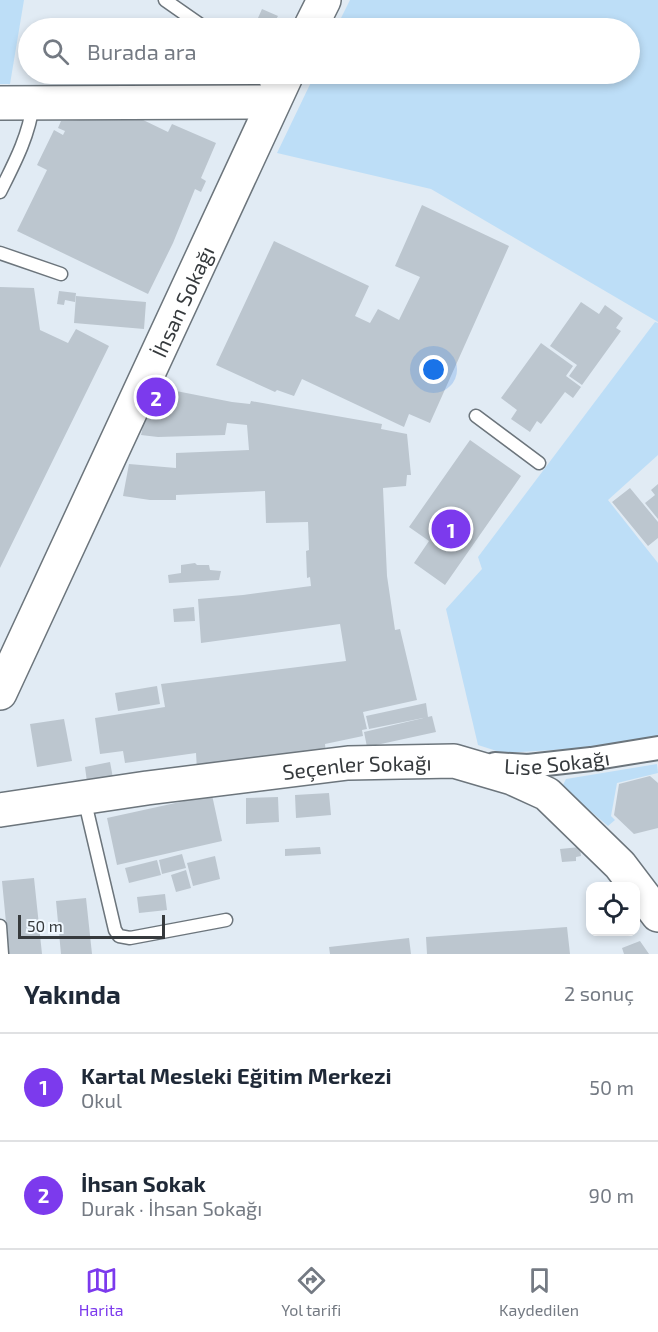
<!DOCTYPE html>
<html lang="tr">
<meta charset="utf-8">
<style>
:root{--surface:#fff;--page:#f2f2f3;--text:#1f2937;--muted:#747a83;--line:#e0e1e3;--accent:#7c3aed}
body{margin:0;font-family:"Exo 2",sans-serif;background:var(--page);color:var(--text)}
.controls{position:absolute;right:18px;bottom:18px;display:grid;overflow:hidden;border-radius:12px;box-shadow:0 3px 9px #0003}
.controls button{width:54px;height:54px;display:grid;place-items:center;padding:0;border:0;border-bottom:2px solid var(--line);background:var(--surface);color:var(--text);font:30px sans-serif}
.scale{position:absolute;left:18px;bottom:15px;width:147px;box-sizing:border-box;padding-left:6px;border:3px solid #363a3d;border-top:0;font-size:16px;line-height:21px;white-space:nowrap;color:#363a3d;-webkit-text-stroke:4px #f0f8ff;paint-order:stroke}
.you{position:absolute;left:434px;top:370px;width:21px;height:21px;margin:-15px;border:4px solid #fff;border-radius:50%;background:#1a73e8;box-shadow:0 0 0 9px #1a73e833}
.badge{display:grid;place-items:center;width:39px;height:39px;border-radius:50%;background:var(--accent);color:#fff;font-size:20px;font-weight:700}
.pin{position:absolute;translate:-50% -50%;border:3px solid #fff;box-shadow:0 2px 6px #0006}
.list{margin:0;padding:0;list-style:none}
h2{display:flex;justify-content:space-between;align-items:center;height:78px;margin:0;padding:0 24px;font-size:26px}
h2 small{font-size:20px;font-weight:400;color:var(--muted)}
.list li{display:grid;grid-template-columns:39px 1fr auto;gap:18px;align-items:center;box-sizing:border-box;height:108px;padding:0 24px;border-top:2px solid var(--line)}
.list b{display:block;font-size:22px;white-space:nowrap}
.list p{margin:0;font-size:20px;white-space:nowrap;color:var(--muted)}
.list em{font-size:20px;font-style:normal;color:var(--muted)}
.icon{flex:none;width:33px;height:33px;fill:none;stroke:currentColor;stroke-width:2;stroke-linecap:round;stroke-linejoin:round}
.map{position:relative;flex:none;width:658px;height:954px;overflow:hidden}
.search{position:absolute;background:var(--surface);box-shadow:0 3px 9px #0003;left:18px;right:18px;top:18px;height:66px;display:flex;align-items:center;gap:15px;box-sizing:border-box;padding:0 21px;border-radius:33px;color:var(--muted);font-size:22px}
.sheet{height:294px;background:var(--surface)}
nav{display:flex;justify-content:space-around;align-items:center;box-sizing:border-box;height:84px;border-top:2px solid var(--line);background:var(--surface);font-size:16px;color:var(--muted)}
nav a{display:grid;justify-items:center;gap:3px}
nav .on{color:var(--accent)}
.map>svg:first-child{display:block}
.green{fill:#bddef7}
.building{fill:#bcc6cf}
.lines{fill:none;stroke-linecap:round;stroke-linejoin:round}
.lane-casing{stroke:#6c757c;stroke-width:15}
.street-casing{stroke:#6c757c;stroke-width:26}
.secondary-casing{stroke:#6c757c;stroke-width:36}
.lane{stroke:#fff;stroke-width:12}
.street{stroke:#fff;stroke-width:22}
.secondary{stroke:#fff;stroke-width:33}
.labels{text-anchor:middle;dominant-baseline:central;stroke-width:5;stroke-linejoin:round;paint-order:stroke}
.street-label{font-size:21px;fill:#363a3d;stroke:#f0f8ff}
</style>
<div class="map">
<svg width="658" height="954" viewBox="0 0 658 954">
<rect width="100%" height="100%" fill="#e1ebf4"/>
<path class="green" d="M0,0H24L10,84H0Z
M350,0H658V322L431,189L277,153L315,74H630V28H336Z
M655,322L658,323V455L608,500L658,563V738L569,749L503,753L478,745L446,609L482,569L478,557Z
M657,764L658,773L617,783L611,816L615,820L608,826L562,787L566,779Z"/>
<path class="building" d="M262,9L278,16L273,25L258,18Z
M116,118H139L168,132L172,124L216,143L201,178L206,181L201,192L195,189L173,243L148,294L17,231L47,170L37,165L54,130L63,135L65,131L58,128L61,121Z
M422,205L509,246L430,423L409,414L404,427L302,379L294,396L277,390L275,392L216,365L274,241L369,286L355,316L370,323L378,309L399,320L420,277L395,266Z
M0,287L34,288L40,330L68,343L76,329L109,346L0,568Z
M59,291L76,293L75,302L65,300L64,305L57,304Z
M76,296L146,302L144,329L74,323Z
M581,302L599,314L605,305L623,318L616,328L621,331L582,385L569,376L577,365L550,346Z
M541,343L573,366L566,376L581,387L573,398L565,392L541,424L537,421L530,432L511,419L517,410L501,398Z
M171,390L232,402L250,404L251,401L382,424L381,429L407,434L411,475H407L406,486L383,488L387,576L395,630L400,629L417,700L363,712L367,729L362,730L363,736L325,744L326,754L197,770L196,753L125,763L123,751L100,754L95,718L165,707L161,684L346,661L340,624L201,643L198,599L243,595L311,586L310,577L307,578L306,551L309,550L308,522L266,523L265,491L176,495V500H150L123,496L129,464L176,468V453L249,450L247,425L227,423L225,435L158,437L141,435L146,413L156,415L158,392L170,393Z
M470,440L521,476L445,585L414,563L429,541L409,527Z
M658,484V519L645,503L655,495L651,490Z
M630,488L658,522V538L648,546L612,502Z
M195,563L197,565H209L210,570L221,571L219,580L169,583L168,575L181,573V565Z
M194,607L195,621L174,622L173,609Z
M157,686L160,704L118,711L115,693Z
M426,703L428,717L369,729L366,716Z
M432,716L436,732L367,747L364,732Z
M64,719L72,761L37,767L30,724Z
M110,762L113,778L87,782L85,767Z
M650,776L658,783V828L634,834L614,815L619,784Z
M329,793L331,815L296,818L295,795Z
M212,795L222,841L117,865L107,818Z
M278,797L279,822L246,824V798Z
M320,847L321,854L285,856V849Z
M580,847L581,856L576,857V861L562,862L560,849Z
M182,854L186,868L162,874L159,860Z
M215,856L220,879L193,886L187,863Z
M157,860L161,875L129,883L125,868Z
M186,870L191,888L176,892L171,875Z
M34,878L42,954H9L2,881Z
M165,894L167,910L139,913L137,897Z
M86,898L92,954H61L56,901Z
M567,927L570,954H427L426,937Z
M409,938L411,954H330L329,947Z
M640,941L649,954H624L622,948Z"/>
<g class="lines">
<defs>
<path id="lane" d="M165,0L205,28
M263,74L271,96
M0,192C14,164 29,136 33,104
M0,253L61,274
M476,416L539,463
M84,798L115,930L119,936L130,938L226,920
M0,926L2,954"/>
<g id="street">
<path id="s1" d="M495,764L528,766L591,759L658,748"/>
</g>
<g id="secondary">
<path d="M310,28L324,0"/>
<path d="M0,103L273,102"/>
<path id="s2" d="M0,693L287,74"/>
<path id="s3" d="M0,810L147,788L348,763L454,761L512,778L547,794L620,865L658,915"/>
</g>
</defs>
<use href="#lane" class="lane-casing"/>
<use href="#street" class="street-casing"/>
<use href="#secondary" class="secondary-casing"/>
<use href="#lane" class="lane"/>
<use href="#street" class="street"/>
<use href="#secondary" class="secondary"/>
</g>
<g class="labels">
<g class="street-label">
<text stroke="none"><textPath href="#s2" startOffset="432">İhsan Sokağı</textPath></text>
<text stroke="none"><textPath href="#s1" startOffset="62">Lise Sokağı</textPath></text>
<text stroke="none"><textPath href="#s3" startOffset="360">Seçenler Sokağı</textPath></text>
</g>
</g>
</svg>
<div class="controls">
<button><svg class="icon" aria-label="locate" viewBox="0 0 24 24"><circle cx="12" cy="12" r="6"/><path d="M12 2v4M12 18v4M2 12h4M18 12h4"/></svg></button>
</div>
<div class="scale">50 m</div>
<div class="you"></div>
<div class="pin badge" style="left:451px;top:529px">1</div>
<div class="pin badge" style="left:156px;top:397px">2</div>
<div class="search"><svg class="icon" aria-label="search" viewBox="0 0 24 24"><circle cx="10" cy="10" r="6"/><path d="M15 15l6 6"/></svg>Burada ara</div>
</div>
<section class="sheet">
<h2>Yakında<small>2 sonuç</small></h2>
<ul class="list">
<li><span class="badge">1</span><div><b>Kartal Mesleki Eğitim Merkezi</b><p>Okul</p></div><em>50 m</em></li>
<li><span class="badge">2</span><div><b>İhsan Sokak</b><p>Durak · İhsan Sokağı</p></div><em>90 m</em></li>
</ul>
</section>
<nav>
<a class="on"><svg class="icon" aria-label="map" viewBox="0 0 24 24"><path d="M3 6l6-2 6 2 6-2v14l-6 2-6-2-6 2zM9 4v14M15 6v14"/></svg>Harita</a>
<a><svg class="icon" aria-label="directions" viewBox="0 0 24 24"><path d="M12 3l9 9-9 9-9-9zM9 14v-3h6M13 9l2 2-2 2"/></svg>Yol tarifi</a>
<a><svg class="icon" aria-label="saved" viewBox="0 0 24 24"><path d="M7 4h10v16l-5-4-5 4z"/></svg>Kaydedilen</a>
</nav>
